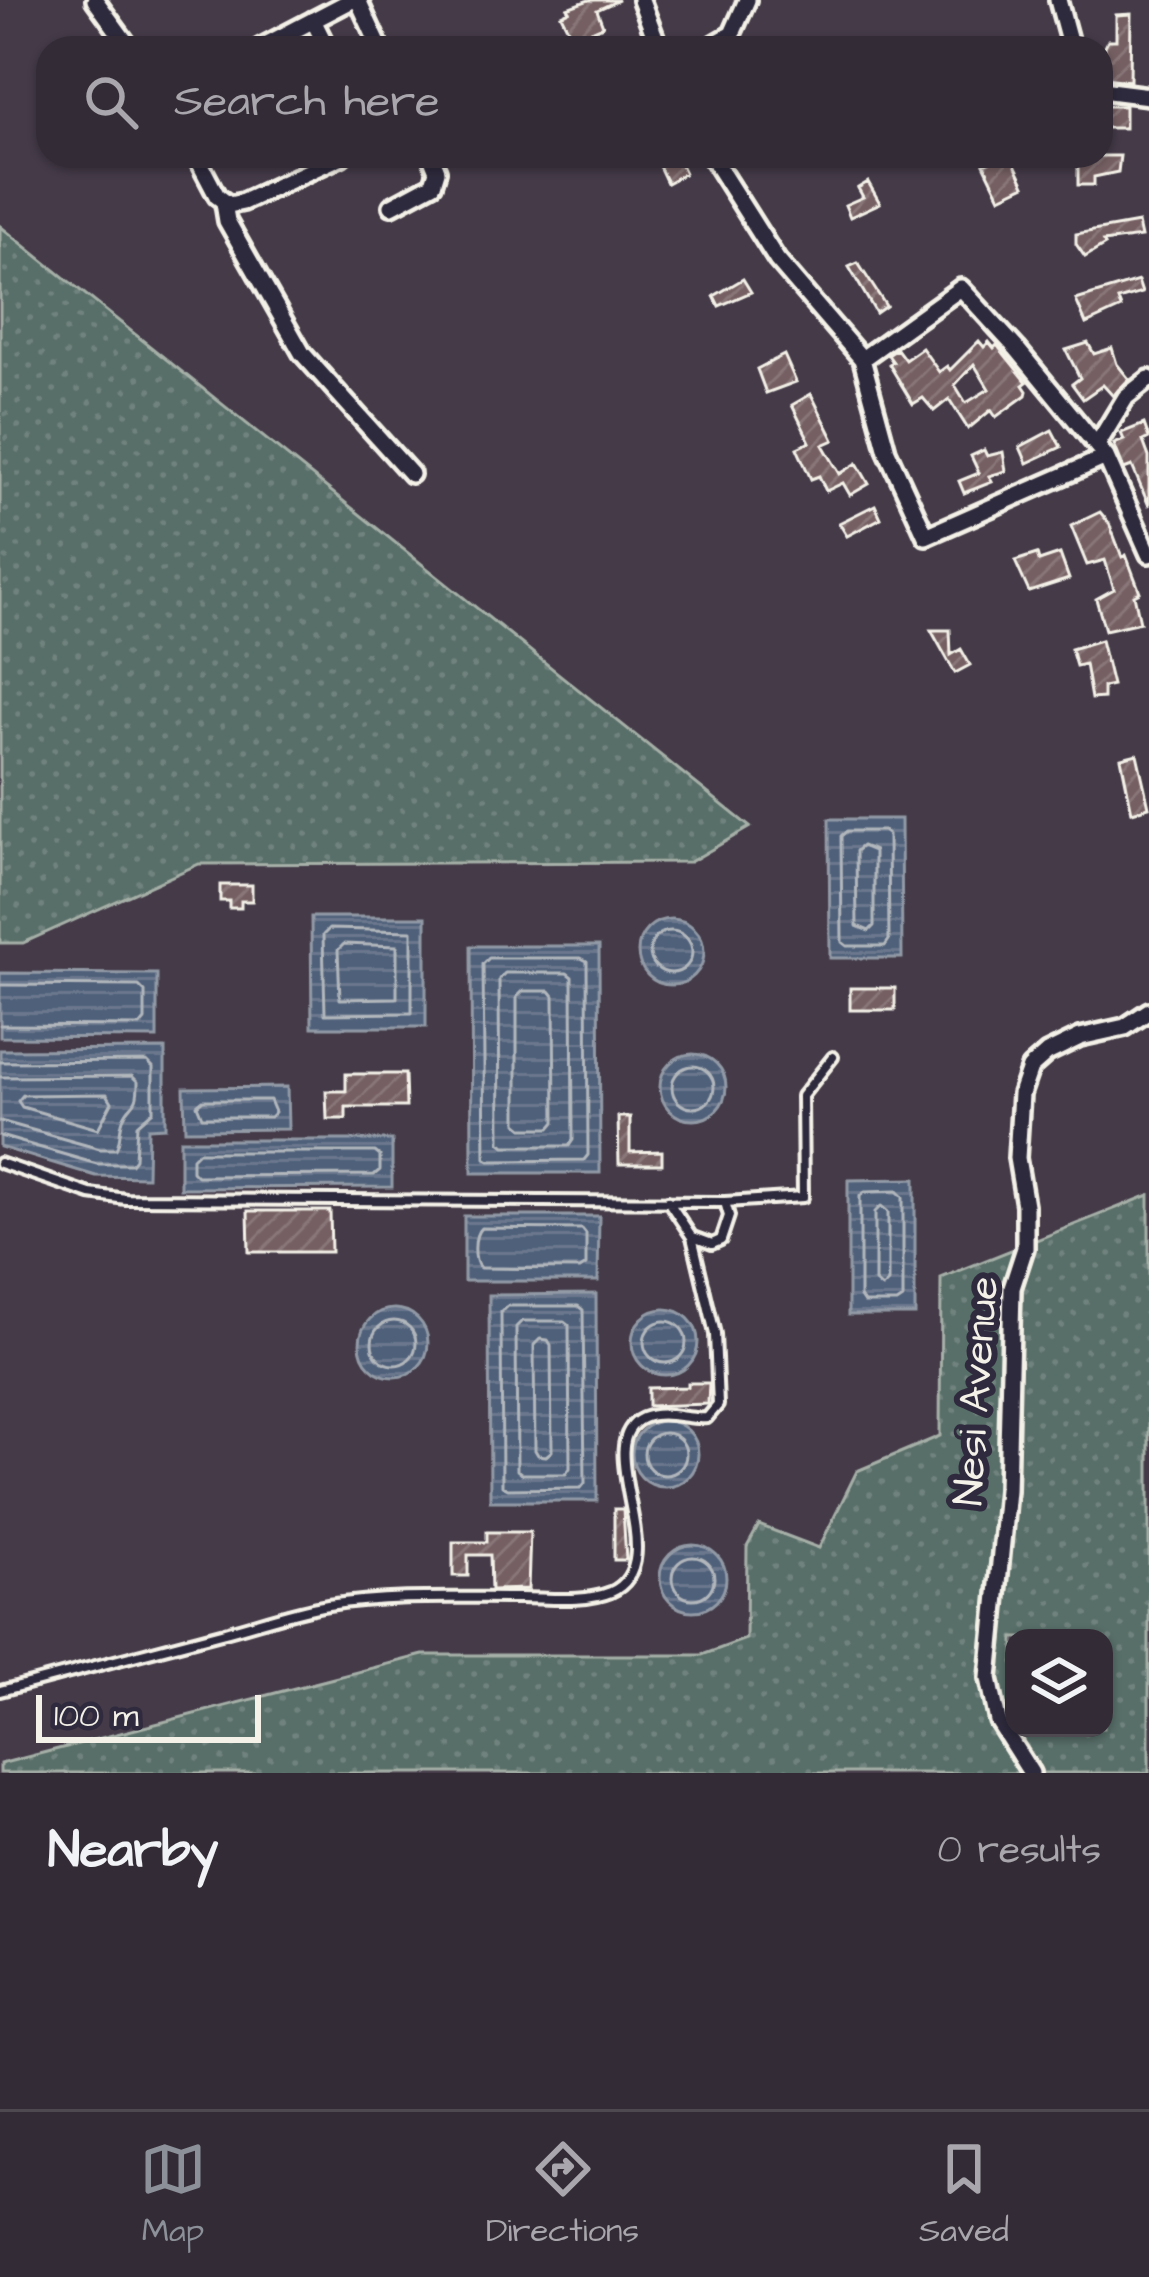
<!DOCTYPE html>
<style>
:root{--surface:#332c36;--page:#3b343e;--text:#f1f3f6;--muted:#a9a7ad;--line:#4e4851;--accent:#8c9099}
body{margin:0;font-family:"Architects Daughter",sans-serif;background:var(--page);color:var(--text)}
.controls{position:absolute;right:36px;bottom:36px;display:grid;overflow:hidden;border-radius:24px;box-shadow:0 3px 9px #0004}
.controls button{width:108px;height:108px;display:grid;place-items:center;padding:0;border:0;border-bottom:3px solid var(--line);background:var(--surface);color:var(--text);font:60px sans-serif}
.scale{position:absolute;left:36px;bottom:30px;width:225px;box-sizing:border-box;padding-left:12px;border:6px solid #f4f1e8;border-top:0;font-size:33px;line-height:42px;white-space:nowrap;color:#f4f1e8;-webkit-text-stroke:9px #2f2a3d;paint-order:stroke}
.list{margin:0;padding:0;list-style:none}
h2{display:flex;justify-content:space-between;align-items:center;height:156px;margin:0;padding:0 48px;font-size:51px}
h2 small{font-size:39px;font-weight:400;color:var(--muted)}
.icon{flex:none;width:66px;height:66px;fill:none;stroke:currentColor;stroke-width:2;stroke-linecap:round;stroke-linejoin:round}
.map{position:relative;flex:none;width:1149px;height:1773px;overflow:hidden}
.search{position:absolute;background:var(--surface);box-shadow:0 3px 9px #0004;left:36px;right:36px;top:36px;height:132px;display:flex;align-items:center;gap:30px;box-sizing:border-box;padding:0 42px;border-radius:36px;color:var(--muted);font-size:45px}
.sheet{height:336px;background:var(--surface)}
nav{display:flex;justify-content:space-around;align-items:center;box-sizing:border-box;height:168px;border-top:3px solid var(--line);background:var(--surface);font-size:33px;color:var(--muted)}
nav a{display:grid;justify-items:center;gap:6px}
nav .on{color:var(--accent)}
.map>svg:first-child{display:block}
.grass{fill:url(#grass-dots);stroke:#a6b0a8;stroke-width:3;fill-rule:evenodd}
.water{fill:url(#water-rules);stroke:#929aa6;stroke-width:3}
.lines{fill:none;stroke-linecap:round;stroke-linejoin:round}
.shore{stroke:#b2b7bc;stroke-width:3}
.building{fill:url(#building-hatch);stroke:#f4f1e8;stroke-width:3;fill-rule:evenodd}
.service-casing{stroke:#f4f1e8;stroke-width:16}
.minor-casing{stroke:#f4f1e8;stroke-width:24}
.service{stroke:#2f2a3d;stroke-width:8}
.minor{stroke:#2f2a3d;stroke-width:15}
.labels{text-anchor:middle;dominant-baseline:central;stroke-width:12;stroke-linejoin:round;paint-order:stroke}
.street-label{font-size:42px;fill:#f4f1e8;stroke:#2f2a3d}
</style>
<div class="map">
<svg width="1149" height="1773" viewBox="0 0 1149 1773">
<defs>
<pattern id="grass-dots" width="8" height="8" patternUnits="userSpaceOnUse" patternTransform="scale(3)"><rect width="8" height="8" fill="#596e68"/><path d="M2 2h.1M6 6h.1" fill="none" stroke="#71837e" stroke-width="1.8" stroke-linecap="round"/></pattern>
<pattern id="water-rules" width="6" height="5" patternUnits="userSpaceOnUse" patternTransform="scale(3)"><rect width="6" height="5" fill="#50607a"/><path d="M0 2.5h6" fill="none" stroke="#6a778d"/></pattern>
<pattern id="building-hatch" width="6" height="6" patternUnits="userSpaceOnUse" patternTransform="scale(3)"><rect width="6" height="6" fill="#745e62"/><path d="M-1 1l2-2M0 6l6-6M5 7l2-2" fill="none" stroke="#887678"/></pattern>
</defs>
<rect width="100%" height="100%" fill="#443a48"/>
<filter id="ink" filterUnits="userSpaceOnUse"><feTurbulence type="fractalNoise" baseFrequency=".00833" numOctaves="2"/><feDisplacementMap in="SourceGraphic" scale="24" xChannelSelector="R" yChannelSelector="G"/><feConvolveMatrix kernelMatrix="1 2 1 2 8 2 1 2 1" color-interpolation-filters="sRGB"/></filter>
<g filter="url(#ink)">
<path class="grass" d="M0,226L750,827L690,862L199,864L23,943H0Z
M1149,1195V1773H0V1764L423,1655H702L746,1639L747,1547L759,1525L819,1548L857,1471L940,1436L941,1278ZM1014,1638H1104V1728H1014Z"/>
<path class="water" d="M829,819H901L902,958H830Z
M311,917H426V1027H312Z
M638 952a33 33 0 1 1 66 0a33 33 0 1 1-66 0Z
M471,946H599L600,1173H472Z
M0,973L157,974V1038L0,1037Z
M165,1049V1127L148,1128L147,1177L96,1176L0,1147V1050Z
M660 1087a33 33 0 1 1 66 0a33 33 0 1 1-66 0Z
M287,1087L288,1129L185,1130L184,1088Z
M180,1140H392V1187L180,1188Z
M915,1179V1315H848V1180Z
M464,1216H599L598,1281H464Z
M596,1294L597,1501H490L489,1295Z
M360 1343a34 34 0 1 1 68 0a34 34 0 1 1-68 0Z
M632 1342a33 33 0 1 1 66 0a33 33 0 1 1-66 0Z
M632 1454a33 33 0 1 1 66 0a33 33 0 1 1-66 0Z
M660 1578a33 33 0 1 1 66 0a33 33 0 1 1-66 0Z"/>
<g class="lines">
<path class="shore" d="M847,831H883L888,835L889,940L885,946H847L842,942L841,836Z
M862,846L874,851V926L869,931L857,926L856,851Z
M329,929L412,931V1013L325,1014L323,935Z
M650 952a21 21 0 1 1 42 0a21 21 0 1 1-42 0Z
M344,944L397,946V998L340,999L338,950Z
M489,958H581L587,961L588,1155L584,1160L490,1161L485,1158L483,964Z
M505,973H567L572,977L573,1140L569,1146H505L500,1142L499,979Z
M0,985L139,986L145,992V1020L140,1026L0,1025
M523,991H550L554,996L555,1122L550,1128H523L517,1123V997Z
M0,1062L147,1061L153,1067V1111L137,1125L135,1159L131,1164H97L0,1136
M672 1087a21 21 0 1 1 42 0a21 21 0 1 1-42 0Z
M0,1077L132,1076L138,1082C138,1111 131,1099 123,1119C119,1130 121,1140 116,1149H100L0,1121
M107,1094L112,1102L98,1129L22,1107L18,1101L23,1095Z
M203,1100H270L275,1112L270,1117H202L197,1105Z
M198,1152H375L380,1156V1170L374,1175L197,1176L192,1171V1158Z
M897,1191L903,1197V1299L897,1303H864L860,1297V1196L865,1192Z
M881,1206L888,1212V1282L882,1288L875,1282V1212Z
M481,1228L582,1229L586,1234V1265L580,1269L480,1268C473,1261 473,1235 481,1228Z
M507,1306H578L583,1310L585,1483L581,1488L508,1489L502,1486L501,1312Z
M372 1343a22 22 0 1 1 44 0a22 22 0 1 1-44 0Z
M522,1321H564L569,1325L570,1468L566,1474H522L517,1470L516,1327Z
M644 1342a21 21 0 1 1 42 0a21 21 0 1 1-42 0Z
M540,1339L548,1340L551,1345L552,1451L546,1456L538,1455L535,1450L534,1345Z
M644 1454a21 21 0 1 1 42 0a21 21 0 1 1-42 0Z
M672 1578a21 21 0 1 1 42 0a21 21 0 1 1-42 0Z"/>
</g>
<path class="building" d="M589,0H619L597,10L603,26L573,39L561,15L569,11L567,8Z
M1131,14L1130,81L1105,78V46L1108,40H1116V15Z
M1102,106H1125V128H1102Z
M670,156H677L685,173L667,183L657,162Z
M1001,156H1011L1025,185L1000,197L984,164Z
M1078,156H1120L1118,172L1094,177V185H1078Z
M868,182L880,203L850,217L845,205L863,197L858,188Z
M1138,223L1141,237L1103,242L1105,245L1085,257L1076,244V234Z
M858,263L886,306L876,313L849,267Z
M743,279L751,292L719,306L714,296Z
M1138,281L1142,293L1118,300L1121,308L1086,324L1076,300Z
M979,341L984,347L989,342L994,348L997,345L1027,382L1023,385L1027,391L1026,395L996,417L991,410L968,429L949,399L934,411L923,398L913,404L889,364L893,362L888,355L897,349L905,360L922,348L939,372L947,366L950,370ZM974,364L989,389L966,403L955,385Z
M1088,343L1094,354L1112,348L1117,364L1129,379L1113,396L1103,385L1083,399L1072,384L1080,378L1066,350Z
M784,355L796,382L766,393L757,369Z
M811,394L834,440L823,445L840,474L857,463L869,484L850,495L843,483L826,491L819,476L811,479L797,448L810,442L792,405Z
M1144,424L1149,438L1143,441L1149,457V506L1132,466L1124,469L1114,444L1124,440L1121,433Z
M1052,430L1061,447L1027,463L1020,447Z
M984,450L987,456L1003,452L1006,471L989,476L992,482L964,493L959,481L979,473L971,456Z
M875,505L881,518L847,536L839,523Z
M1100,512L1109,523L1122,557L1126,555L1140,592L1134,595L1140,622L1105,630L1096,599L1114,589L1105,560L1087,565L1071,526Z
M1037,554L1039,561L1060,554L1069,579L1029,592L1015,561Z
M931,630H950L951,655L961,649L970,665L955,673Z
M1101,640L1112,685L1103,687V698L1091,699L1085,664L1076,666L1071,649Z
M1137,754L1149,807L1132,812L1121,758Z
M220,885H252V901H241V908H229V901H220Z
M850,988H895V1010H850Z
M346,1074H405L406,1107H346V1119H327L326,1091H346Z
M618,1117H630V1152L662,1151V1164H619Z
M248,1211H330L331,1252H249Z
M688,1383H709L708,1404L648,1406V1388L688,1387Z
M614,1509H623L626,1560H614Z
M487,1532H530L528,1589L491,1590L490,1555H468V1576H453V1542H487Z"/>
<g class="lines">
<defs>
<path id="service" d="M0,1163L90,1194L126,1199L725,1202L729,1216L721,1240L712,1244L693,1237
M725,1202L803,1197L802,1096L833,1057
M0,1691C74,1672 148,1652 221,1633C256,1624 292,1611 328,1605C390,1595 456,1598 520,1598C548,1598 584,1603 611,1592C676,1563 587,1443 643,1418C664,1409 686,1420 707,1418L718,1405L715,1334L692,1237L668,1201"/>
<path id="minor" d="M95,0L130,48
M358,0L380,48
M641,0L659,48
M1058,0L1071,48
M313,20L327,48
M260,48L352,0
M708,48L732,34L747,0
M1101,90L1149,96
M196,156L217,196L229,205L243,202L342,156
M711,156L777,260L862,359L887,451L926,536L1106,457
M224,203L227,221L302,353L411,474
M392,206L433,184L437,171L431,156
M862,359L961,288L1017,349L1106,457L1149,554
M1097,445L1126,397L1149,379
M1031,1773L998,1721L989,1678L1007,1490L1012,1288L1025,1248V1205L1017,1158L1021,1094L1030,1068L1047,1053L1080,1037L1125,1027L1149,1011"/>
</defs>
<use href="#service" class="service-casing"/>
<use href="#minor" class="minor-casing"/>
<use href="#service" class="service"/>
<use href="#minor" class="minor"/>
</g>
</g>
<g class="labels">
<g class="street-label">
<text transform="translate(977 1391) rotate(-86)">Nesi Avenue</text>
</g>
</g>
</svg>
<div class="controls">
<button><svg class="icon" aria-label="layers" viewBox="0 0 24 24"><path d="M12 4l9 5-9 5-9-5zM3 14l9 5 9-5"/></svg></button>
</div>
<div class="scale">100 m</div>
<div class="search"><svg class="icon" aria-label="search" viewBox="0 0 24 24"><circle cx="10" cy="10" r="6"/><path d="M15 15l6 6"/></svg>Search here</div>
</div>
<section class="sheet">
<h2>Nearby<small>0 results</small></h2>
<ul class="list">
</ul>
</section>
<nav>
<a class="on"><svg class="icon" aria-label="map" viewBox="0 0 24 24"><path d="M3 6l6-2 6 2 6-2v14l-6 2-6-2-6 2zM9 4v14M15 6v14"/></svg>Map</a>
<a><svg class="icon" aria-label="directions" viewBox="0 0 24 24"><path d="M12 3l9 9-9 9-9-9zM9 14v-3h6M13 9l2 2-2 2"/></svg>Directions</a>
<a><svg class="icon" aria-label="saved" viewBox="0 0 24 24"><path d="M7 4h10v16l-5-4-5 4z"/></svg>Saved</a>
</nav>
